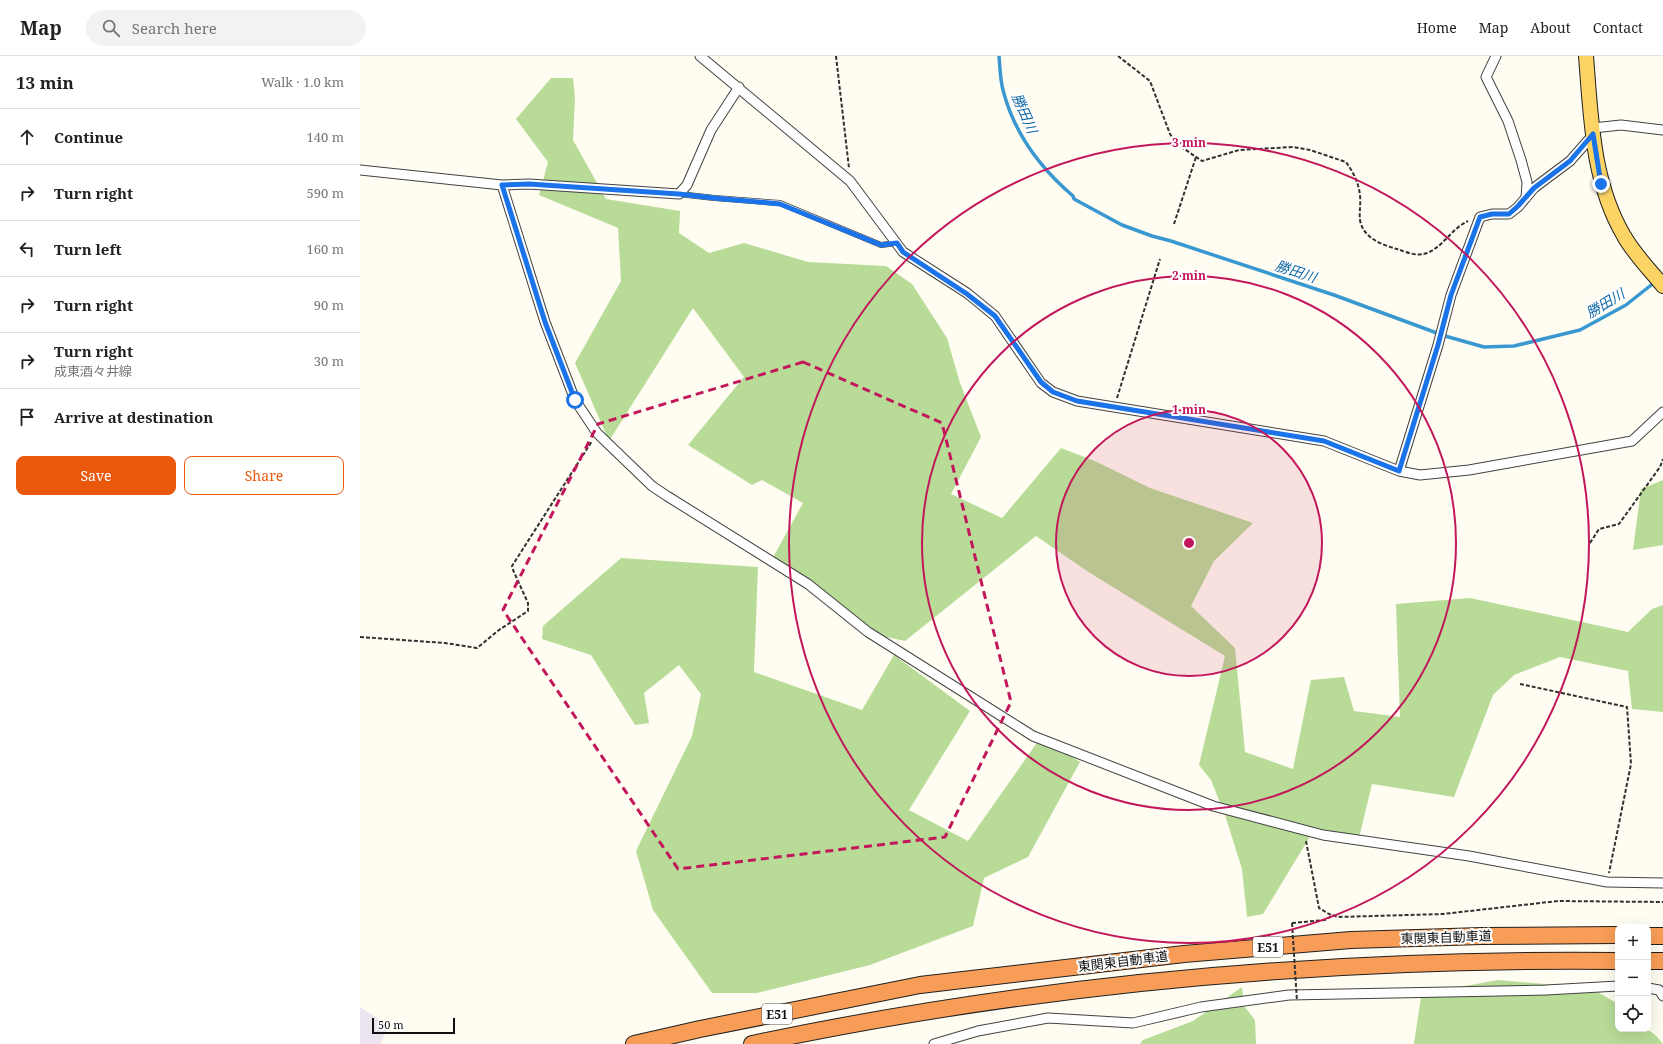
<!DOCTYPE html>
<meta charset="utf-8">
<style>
:root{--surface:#fff;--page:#f2f2f2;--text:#222;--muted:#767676;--line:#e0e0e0;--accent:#ea580c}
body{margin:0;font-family:"Noto Serif","Noto Sans JP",serif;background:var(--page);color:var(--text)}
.controls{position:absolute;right:12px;bottom:12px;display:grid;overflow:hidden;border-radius:8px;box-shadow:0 4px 16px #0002}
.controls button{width:36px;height:36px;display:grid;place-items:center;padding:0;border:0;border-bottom:1px solid var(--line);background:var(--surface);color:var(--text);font:20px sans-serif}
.scale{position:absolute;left:12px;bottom:10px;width:83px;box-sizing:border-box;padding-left:4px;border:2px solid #0f0f0f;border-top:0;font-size:11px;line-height:14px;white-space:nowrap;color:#0f0f0f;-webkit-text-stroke:3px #fff;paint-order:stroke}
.stop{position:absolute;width:12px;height:12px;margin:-9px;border:3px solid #1a73e8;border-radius:50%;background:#fff}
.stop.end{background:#1a73e8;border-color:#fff;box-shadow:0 1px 4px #0008}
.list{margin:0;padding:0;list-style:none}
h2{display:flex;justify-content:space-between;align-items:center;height:52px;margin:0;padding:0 16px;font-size:17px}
h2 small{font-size:13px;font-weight:400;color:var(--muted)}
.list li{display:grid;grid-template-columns:26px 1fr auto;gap:12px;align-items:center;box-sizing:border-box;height:56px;padding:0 16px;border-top:1px solid var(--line)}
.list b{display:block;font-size:15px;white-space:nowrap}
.list p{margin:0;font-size:13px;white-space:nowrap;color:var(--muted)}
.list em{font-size:13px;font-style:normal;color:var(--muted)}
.actions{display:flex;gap:8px;padding:12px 16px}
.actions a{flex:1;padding:9px 0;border:1px solid var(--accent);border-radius:8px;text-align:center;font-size:14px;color:var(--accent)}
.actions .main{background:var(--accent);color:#fff}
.icon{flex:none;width:22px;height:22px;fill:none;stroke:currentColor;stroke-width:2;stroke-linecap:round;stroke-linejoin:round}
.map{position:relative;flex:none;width:1303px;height:988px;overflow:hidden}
header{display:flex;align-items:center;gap:24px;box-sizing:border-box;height:56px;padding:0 20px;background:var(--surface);border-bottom:1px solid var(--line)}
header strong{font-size:19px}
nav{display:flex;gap:22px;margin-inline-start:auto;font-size:14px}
.search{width:280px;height:36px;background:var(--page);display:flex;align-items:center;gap:10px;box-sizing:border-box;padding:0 14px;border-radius:22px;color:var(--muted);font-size:15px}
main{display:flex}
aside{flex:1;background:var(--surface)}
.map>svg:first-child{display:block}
.industrial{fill:#ece4ee}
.forest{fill:#b8dc98}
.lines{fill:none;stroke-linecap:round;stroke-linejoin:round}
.stream{stroke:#3a98d1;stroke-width:3.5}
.service-casing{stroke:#424242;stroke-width:6}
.minor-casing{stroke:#424242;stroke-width:11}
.primary-casing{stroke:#202020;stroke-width:16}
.motorway-casing{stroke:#202020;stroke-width:18}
.path{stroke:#313131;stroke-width:2;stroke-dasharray:4 2;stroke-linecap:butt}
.service{stroke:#fff;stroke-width:4.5}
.minor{stroke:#fff;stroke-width:9}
.primary{stroke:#fbd465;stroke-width:14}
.motorway{stroke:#f89d57;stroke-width:16}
.path-bridge{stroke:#313131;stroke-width:2;stroke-dasharray:4 2;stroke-linecap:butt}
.route{stroke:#1a73e8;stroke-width:5}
.marked{fill:none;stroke:#c2185b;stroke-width:3;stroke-dasharray:8 5;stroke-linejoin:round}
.ring{fill:none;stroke:#c2185b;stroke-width:2}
.labels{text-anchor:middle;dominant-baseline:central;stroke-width:4;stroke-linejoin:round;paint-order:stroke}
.shield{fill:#fff;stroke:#575757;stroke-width:1}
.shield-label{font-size:12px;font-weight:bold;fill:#0f0f0f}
.street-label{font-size:13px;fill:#0f0f0f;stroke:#fff}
.water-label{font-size:14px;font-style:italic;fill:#1469a5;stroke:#fff}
.centre{fill:#c2185b;stroke:#fff;stroke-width:2}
.ring-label{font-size:12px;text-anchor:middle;font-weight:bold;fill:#c2185b;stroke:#fff;stroke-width:4;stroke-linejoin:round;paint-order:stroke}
</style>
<header>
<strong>Map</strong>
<div class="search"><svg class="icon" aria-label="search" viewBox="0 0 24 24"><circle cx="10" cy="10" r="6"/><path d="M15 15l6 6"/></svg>Search here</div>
<nav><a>Home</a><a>Map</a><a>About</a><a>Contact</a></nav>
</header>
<main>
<aside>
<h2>13 min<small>Walk · 1.0 km</small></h2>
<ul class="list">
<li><svg class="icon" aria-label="ahead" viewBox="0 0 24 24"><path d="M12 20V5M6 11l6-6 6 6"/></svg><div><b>Continue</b></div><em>140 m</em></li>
<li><svg class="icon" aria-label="right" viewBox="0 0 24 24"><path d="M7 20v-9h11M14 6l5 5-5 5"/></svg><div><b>Turn right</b></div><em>590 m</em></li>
<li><svg class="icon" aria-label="left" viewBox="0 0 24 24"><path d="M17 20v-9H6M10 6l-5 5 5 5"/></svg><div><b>Turn left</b></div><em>160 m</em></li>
<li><svg class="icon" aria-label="right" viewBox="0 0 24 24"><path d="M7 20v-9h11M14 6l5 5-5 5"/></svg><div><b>Turn right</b></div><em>90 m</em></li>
<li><svg class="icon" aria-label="right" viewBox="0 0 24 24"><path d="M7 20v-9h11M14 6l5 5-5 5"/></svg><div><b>Turn right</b><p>成東酒々井線</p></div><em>30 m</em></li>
<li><svg class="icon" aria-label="arrive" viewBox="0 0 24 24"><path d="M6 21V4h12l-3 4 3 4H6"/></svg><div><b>Arrive at destination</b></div></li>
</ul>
<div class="actions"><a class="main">Save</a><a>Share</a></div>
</aside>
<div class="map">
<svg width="1303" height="988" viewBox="0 0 1303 988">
<rect width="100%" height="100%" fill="#fffcf1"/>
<path class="industrial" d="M0,951L28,969L21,988H0Z"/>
<path class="forest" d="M191,22H213L215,42L213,84L246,143L320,155L319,177L349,197L384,187L448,206L526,210L552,228L587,282L600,327L621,381L591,438L642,462L701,392L737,406L790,432L893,467L854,505L831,550L875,592L885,696L933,713L951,624L984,621L994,655L1040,661L1036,548L1110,542L1268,576L1292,553L1303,549V656L1272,653L1268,615L1200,601L1154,619L1133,639L1094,741L1012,728L999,782L954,774L903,858L887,861L882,813L866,762L851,724L839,709L865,600L730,517L676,480L545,585L517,579L411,505L443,447L402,424L392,429L328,389L384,321L333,252L249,385L215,307L261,225L258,172L179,139L188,106L156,63Z
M1303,424V489L1273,494L1281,433Z
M261,502L398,511L394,616L502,654L534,599L610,655L549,754L608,785L681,681L720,706L668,801L624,822L613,870L510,909L397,937H352L293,854L276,795L332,680L341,638L319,609L284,637L289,667L275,669L231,599L182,583L183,570Z
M1138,924L1231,932L1258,948V973C1280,973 1289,968 1303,988H1054L1062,934H1083Z
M882,931L884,950L895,964L896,988H780L783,984L833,965Z"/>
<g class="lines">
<path class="stream" d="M639,0C640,11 640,23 643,34C654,77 680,112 713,140L714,143L762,169L792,180L811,185L974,239L1085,280L1124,291L1154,290L1220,274L1266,249L1295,226"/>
<defs>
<path id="service" d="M319,138L354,142L420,147L521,189L537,187"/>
<path id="minor" d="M340,0L490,125L543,196L607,237L635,260L681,327L693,336L717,345L964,385L1039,415L1060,419L1109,414L1272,385L1303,356
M1136,0L1126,21L1148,65L1161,104L1167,126L1166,142
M1233,72L1261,69L1303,74
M0,114L142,129L169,128L319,138L327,129L351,74L379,31
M142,129L185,266L215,344L237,377L292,430L307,440L448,528L508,576L673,680L853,750L963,779L1109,800L1247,826L1303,827
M1039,415L1078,289L1091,239L1120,161L1132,158H1149L1158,151L1174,132L1210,105L1233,79
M1288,932L1299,934L1303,940
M574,988L618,975L688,962L773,967L841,951L929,939L1186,934L1258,930"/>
<path id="primary" d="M1226,0C1231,61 1232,126 1264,180C1274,198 1290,214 1303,230"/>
<path id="motorway" d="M1288,880H1303
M1288,905H1303
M274,988L340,973L560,929L824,898L991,884L1122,880L1258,879
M392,988C676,928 968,902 1258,905"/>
</defs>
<use href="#service" class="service-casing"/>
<use href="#minor" class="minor-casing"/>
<use href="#primary" class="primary-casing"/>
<use href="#motorway" class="motorway-casing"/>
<path class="path" d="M476,0L489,112
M758,0L790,25L810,78L817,88L842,105L879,94L933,91L950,94L986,106C993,116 999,127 1000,140C1001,148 999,156 1000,164C1003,182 1022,189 1037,193C1046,196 1057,201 1067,197C1083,191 1091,173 1108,165
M814,168L836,101
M757,342L800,203
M1230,487L1239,473L1259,468L1300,411L1303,403
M0,581L85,587L117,592L139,574L168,555V547L153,514L152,510L232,385
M1160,628L1267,651L1271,708L1249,817
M946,785L959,852L969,858L978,861L1083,858L1198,845L1303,846
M932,867L965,864L973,859"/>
<use href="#service" class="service"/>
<use href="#minor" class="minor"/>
<use href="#primary" class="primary"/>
<use href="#motorway" class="motorway"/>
<path class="path-bridge" d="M932,867L937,945"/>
</g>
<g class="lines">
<path class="route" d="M215,344L185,266L142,129L169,128L319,138L354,142L420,148L521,189L537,187L543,196L607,238L635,260L681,326L693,336L717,345L964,385L1039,415L1078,289L1091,239L1120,161L1132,158H1149L1158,150L1174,132L1210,105L1233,78L1241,128"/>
</g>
<path class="marked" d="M443,306L582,367L651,646L585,781L318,813L143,554L238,368Z"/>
<circle cx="829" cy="487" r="133" fill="#c2185b" fill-opacity=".12"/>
<g class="ring">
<circle cx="829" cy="487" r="133"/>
<circle cx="829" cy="487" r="267"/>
<circle cx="829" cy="487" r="400"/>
</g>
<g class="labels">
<g class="shield">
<rect x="893" y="881" width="30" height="20" rx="3"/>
<rect x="402" y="948" width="30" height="20" rx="3"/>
</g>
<g class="shield-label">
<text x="908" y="891">E51</text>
<text x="417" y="958">E51</text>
</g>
<g class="street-label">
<text transform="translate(1086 881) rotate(-2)">東関東自動車道</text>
<text transform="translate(763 905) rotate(-7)">東関東自動車道</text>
</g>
<g class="water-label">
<text transform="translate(665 57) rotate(66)">勝田川</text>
<text transform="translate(936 215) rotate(18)">勝田川</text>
<text transform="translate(1245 247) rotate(-31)">勝田川</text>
</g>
</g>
<circle cx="829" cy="487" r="6" class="centre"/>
<g class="ring-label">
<text x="829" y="91">3 min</text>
<text x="829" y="224">2 min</text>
<text x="829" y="358">1 min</text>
</g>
</svg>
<div class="controls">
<button>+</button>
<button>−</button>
<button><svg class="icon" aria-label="locate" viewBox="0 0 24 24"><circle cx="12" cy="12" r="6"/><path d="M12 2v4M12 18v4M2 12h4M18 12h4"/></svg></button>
</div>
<div class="scale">50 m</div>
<div class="stop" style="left:215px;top:344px"></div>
<div class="stop end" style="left:1241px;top:128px"></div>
</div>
</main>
